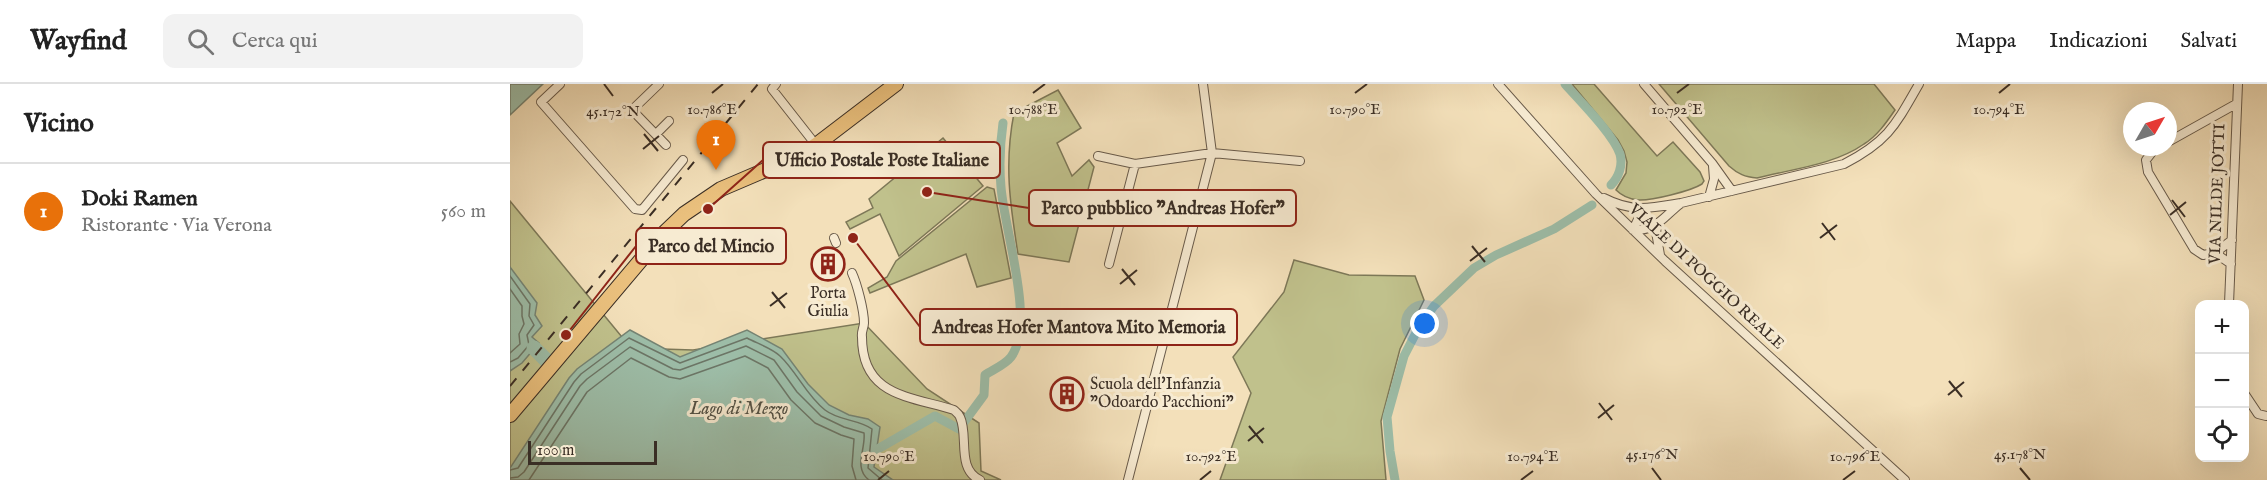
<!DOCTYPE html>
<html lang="it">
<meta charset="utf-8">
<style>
:root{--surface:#fff;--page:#f2f2f2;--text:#222;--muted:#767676;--line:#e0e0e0;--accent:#8f2418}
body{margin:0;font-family:"IM FELL English",serif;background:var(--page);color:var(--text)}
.controls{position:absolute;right:18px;bottom:18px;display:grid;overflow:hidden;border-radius:12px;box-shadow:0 6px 24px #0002}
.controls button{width:54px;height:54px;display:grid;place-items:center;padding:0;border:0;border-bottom:2px solid var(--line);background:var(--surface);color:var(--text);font:30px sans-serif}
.compass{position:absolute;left:1613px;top:18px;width:54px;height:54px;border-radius:50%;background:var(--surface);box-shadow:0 6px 24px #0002;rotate:51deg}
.scale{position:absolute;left:18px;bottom:15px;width:129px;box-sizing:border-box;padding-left:6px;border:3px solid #3a2e25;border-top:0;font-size:16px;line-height:21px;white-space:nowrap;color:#3a2e25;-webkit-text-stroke:4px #f7ebd2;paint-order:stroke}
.you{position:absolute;left:915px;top:240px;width:21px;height:21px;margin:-15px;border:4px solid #fff;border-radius:50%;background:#1a73e8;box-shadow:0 0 0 9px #1a73e833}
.badge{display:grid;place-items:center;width:39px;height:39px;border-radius:50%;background:var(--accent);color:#fff;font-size:20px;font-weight:700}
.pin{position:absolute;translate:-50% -50px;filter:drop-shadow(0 2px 3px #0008)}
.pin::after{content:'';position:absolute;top:32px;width:21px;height:18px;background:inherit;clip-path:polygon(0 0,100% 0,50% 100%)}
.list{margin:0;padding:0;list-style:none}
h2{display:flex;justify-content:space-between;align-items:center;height:78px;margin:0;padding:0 24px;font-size:26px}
h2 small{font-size:20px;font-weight:400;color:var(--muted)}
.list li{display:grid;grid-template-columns:39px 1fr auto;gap:18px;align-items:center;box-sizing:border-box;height:96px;padding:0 24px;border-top:2px solid var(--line)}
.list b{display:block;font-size:22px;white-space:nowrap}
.list p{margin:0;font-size:20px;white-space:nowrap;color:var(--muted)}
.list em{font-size:20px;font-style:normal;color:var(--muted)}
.icon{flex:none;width:33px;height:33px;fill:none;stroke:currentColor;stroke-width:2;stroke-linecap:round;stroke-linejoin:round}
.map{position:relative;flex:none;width:1757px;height:396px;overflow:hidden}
header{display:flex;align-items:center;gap:36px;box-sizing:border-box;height:84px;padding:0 30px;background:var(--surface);border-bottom:2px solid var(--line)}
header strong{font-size:28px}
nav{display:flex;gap:33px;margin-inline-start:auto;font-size:21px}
.search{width:420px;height:54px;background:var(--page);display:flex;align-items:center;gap:15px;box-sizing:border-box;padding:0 21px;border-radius:12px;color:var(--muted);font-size:22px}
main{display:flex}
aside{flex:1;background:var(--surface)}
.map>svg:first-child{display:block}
.green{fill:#c0c18c;stroke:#7d7858;stroke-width:1.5}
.water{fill:#9dbea9;stroke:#758474;stroke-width:1.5}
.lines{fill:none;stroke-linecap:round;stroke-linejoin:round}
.shore{stroke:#6c7667;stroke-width:1.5}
.canal{stroke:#9dbea9;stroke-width:9}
.river{stroke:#9dbea9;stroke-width:15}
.street-casing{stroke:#685a4a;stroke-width:10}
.primary-casing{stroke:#3a2e25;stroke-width:16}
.street{stroke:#f7ebd2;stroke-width:8}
.primary{stroke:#eac07d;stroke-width:14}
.rail{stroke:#3a2e25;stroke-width:2;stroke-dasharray:10 10;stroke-linecap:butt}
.ticks{fill:none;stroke:#3a2e25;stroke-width:2}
.labels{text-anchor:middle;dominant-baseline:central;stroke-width:6;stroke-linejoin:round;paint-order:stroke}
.street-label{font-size:16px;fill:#3a2e25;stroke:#f7ebd2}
.poi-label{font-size:16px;fill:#3a2e25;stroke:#f7ebd2}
.water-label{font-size:18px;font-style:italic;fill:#535246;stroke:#f7ebd2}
.ticks-label{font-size:15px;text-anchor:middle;fill:#3a2e25;stroke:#f7ebd2;stroke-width:6;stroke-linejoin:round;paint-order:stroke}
.leader{fill:none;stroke:#8f2418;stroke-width:2}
.callout-dot{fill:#8f2418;stroke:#f7ebd2;stroke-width:2}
.callout{fill:#f7ebd2;stroke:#8f2418;stroke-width:2}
.callout-label{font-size:18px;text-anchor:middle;font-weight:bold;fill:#3a2e25}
</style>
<header>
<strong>Wayfind</strong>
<div class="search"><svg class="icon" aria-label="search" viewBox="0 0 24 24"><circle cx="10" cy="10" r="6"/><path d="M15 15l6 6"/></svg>Cerca qui</div>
<nav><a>Mappa</a><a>Indicazioni</a><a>Salvati</a></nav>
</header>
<main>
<aside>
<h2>Vicino<small></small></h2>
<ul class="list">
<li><span class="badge" style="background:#e8710a">1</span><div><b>Doki Ramen</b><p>Ristorante · Via Verona</p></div><em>560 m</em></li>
</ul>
</aside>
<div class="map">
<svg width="1757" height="396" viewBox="0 0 1757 396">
<rect width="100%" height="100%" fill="#f3e0ba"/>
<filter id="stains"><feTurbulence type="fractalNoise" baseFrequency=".00333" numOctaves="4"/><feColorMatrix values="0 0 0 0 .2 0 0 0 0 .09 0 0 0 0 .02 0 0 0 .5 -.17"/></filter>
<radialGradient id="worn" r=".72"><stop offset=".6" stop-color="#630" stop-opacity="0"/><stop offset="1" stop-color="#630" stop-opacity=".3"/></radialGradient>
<path class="green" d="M1062,0H1084L1147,72L1163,58L1190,88L1194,97L1192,100C1181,107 1141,117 1128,116C1119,115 1112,112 1106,106L1116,89L1117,78L1114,67L1108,56Z
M1149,0H1364L1385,26C1376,39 1367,52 1354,60C1324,81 1282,85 1247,94C1235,93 1228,90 1219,82Z
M548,6L571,44L547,59L562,92L579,76L584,83L559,178L508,170C500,120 494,80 504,29Z
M433,54L473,102L389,172L370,130L340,145L336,138L363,124L359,115Z
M477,103L484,105L501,194L467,203L456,170L360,209L358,204L377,193L386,177Z
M0,117L121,264L183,266L354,239L417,305L469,339L471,387L491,396H0Z
M784,176L839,191L905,192L914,216L890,265L871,337L876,396H710L741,309L723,273L774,208Z"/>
<path class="water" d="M0,0H33L0,31Z
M0,183L27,219L25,231L32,242L22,253L29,259L12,279L0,287Z
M120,246L170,273L237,246L272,265L298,300L319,321L339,331L358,335L370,343L364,383L383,396H0V384L59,294L67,285Z"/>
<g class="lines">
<path class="shore" d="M0,192L20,220L19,232L24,241L17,251L19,261L8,274L0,278
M0,205L12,222V232L14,240L9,250L10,260L0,269
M0,386L8,384L64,298L71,290L119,254L170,279L237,254C246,259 262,264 270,272C287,288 296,311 315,326C329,337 348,335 362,345L358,384L372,396
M0,394L8,393L14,388L70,302L77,295L120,263L163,285L170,286L236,262L264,276L287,308L311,332L334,343L354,349C356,365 343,384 359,396
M19,396L77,308L121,274L159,293L170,295L235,272L258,284L281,316L305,339L331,351L344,355L342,382L346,396"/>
<path class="canal" d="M1055,0C1070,17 1103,50 1110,70C1113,81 1109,93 1101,101
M366,366L425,332L449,345L474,311L475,291C482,286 495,281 501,273C526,239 494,145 491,103C489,81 490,60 493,39
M885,396L880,367L877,333L894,272L909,243L924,222L964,184L986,171L1044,145L1082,121"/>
<path class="river" d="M24,264L37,277"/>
<defs>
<path id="street" d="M50,0L31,18L125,125L132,126L173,76
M149,0L122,26L156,61
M266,0L262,5L306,61
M988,0L1086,110L1155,177L1395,396
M1134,0L1202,79L1222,107
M146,50L159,37
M1658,58L1726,20
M1650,63L1643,67L1636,76L1638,88L1684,165L1693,171L1705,169L1721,180
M588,72L625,80L702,69L790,77
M1199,113L1204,95L1203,82
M1094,114C1123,129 1141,124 1171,119L1334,80C1378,57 1385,42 1409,0
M1148,140L1146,148L1150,171
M1123,146C1147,147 1153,133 1170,120
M1123,146L1130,131L1137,125
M324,154L326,159
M1705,169L1722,156
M599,180L625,80
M342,189C347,200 354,226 354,239C354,243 351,248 352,253C352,312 399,312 444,326C446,328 449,330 450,333C459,352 446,385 470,396
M1719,220L1728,0
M1734,309L1748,330L1756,332
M618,396L702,69L693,0"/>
<path id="primary" d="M0,331L152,151L174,130L211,105L293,70L306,61L386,0"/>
</defs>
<use href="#street" class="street-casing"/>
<use href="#primary" class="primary-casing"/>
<use href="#street" class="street"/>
<use href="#primary" class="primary"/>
<path class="rail" d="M0,302L248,0"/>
</g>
<path class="ticks" d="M94,0L103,12M202,9L213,0M523,9L535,0M845,9L857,0M1167,9L1179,0M1489,9L1500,0M134,50L148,67M133,65L149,52M1662,116L1675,133M1660,131L1676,118M1312,139L1325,156M1310,154L1327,141M962,162L975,178M960,177L977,164M612,185L625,201M610,200L627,186M262,208L275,224M260,222L277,209M1439,297L1452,313M1438,311L1454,298M1089,319L1102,336M1088,334L1104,321M739,342L753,359M738,357L754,344M1142,384L1151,396M1510,384L1520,396M368,396L379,387M690,396L701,387M1011,396L1023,387M1333,396L1345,387"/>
<defs>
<symbol id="building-ring" viewBox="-11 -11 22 22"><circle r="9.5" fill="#f7ebd2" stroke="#8f2418" stroke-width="1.5"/><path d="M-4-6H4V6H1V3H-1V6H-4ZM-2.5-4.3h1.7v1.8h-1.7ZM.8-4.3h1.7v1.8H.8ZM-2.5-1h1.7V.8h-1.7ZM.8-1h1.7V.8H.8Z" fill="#8f2418"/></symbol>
</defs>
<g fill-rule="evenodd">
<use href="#building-ring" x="299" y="161" width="38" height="38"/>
<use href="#building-ring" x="538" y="291" width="38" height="38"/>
</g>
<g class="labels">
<g class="street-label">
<text transform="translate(1708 110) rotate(-88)">VIA NILDE JOTTI</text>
<text transform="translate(1196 193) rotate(43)">VIALE DI POGGIO REALE</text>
</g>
<g class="poi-label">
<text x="318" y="210">Porta<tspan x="318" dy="18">Giulia</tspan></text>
<text x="580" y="301" text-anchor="start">Scuola dell'Infanzia<tspan x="580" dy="18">"Odoardo Pacchioni"</tspan></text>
</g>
<g class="water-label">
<text x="229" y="325">Lago di Mezzo</text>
</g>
</g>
<g class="ticks-label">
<text x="202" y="30">10.786°E</text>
<text x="523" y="30">10.788°E</text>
<text x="845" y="30">10.790°E</text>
<text x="1167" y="30">10.792°E</text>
<text x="1489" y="30">10.794°E</text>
<text x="103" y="32">45.172°N</text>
<text x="1142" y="375">45.176°N</text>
<text x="1510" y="375">45.178°N</text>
<text x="379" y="377">10.790°E</text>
<text x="701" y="377">10.792°E</text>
<text x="1023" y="377">10.794°E</text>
<text x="1345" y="377">10.796°E</text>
</g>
<path class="leader" d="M198 125L253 76M417 108L519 124M56 251L126 162M343 154L410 243"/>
<g class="callout-dot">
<circle cx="198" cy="125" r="6"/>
<circle cx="417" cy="108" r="6"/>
<circle cx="56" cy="251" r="6"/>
<circle cx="343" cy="154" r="6"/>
</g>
<g class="callout">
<rect x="253" y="58" width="237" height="36" rx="6"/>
<rect x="519" y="106" width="267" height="36" rx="6"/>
<rect x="126" y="144" width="150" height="36" rx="6"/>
<rect x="410" y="225" width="317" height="36" rx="6"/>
</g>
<g class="callout-label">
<text x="372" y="82">Ufficio Postale Poste Italiane</text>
<text x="653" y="130">Parco pubblico "Andreas Hofer"</text>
<text x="201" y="168">Parco del Mincio</text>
<text x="569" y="249">Andreas Hofer Mantova Mito Memoria</text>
</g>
<rect width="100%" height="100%" filter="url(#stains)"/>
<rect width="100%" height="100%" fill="url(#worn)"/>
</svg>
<div class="controls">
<button>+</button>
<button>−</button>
<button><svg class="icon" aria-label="locate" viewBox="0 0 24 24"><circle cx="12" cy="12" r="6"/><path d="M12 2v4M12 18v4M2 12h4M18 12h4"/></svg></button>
</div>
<svg class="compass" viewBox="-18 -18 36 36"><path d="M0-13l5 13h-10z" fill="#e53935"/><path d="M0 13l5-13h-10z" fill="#767676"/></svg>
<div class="scale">100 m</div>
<div class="you"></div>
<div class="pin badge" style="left:206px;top:86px;background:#e8710a">1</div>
</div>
</main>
